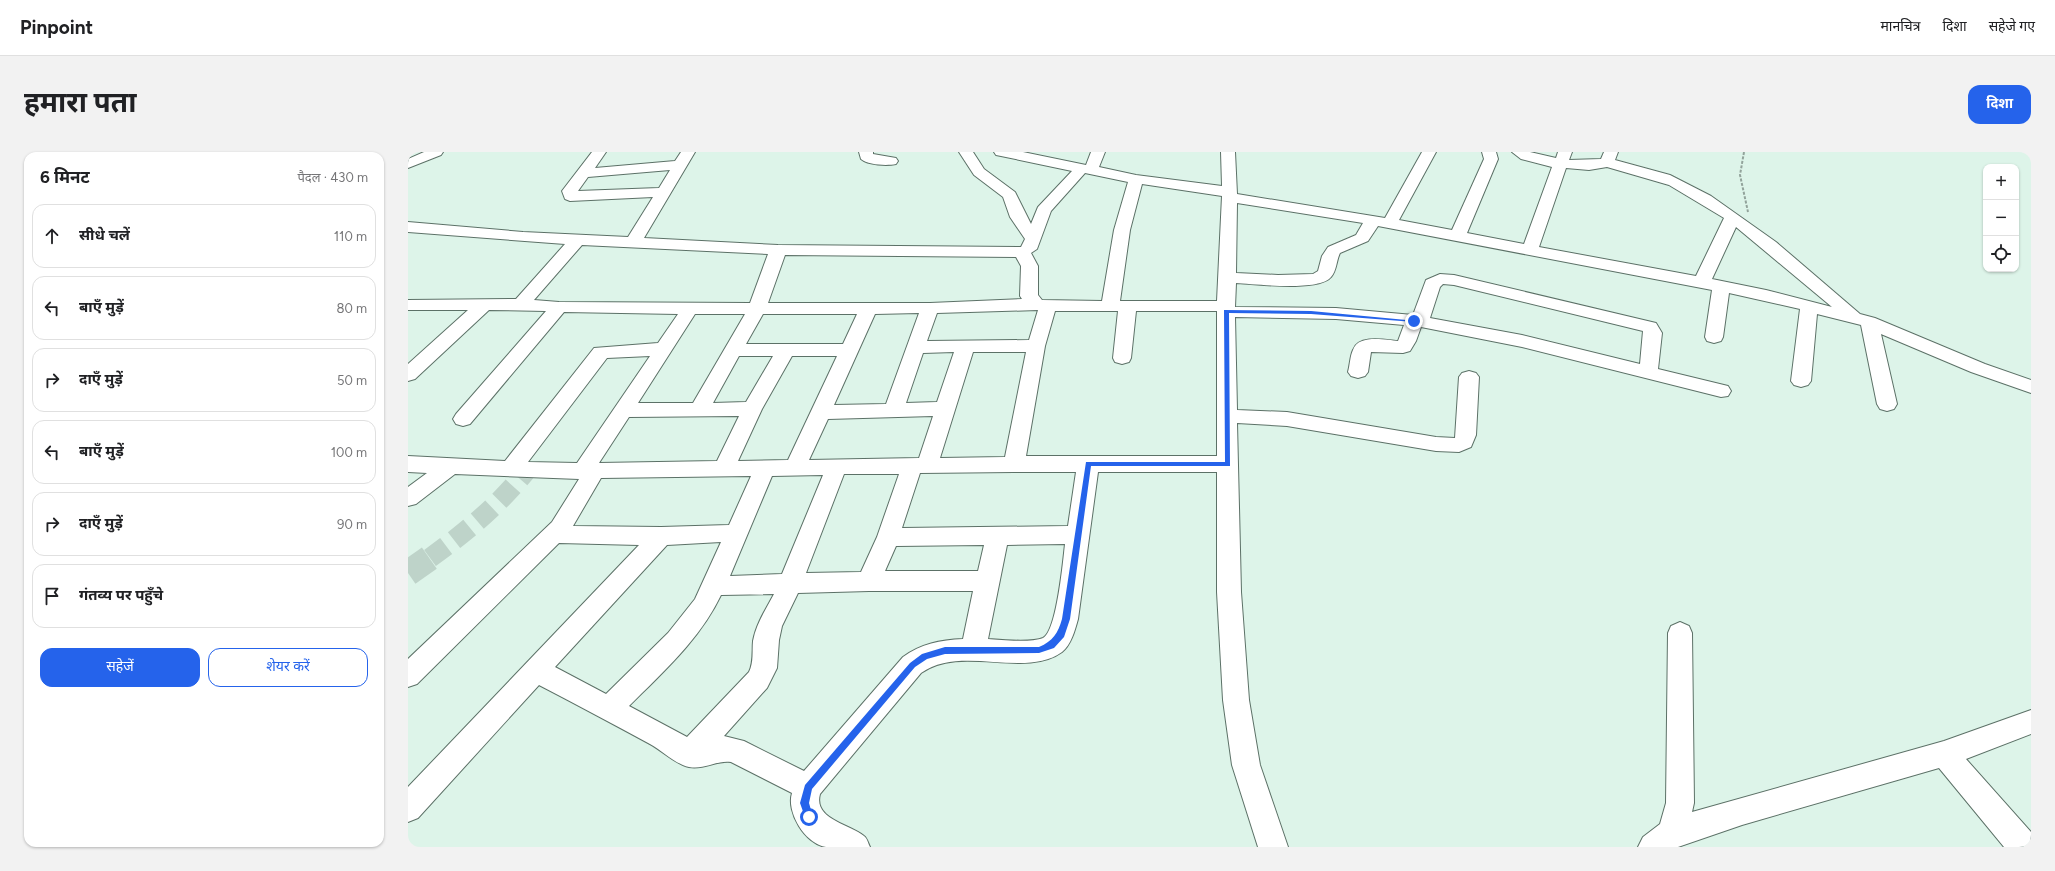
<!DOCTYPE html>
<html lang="hi">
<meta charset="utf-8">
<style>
:root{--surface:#fff;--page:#f2f2f2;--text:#202124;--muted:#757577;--line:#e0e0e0;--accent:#2563eb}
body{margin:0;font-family:Figtree,"Noto Sans Devanagari",sans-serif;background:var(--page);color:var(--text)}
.controls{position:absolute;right:12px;top:12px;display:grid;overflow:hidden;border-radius:8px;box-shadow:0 1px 3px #0004}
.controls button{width:36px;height:36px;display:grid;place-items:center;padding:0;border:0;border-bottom:1px solid var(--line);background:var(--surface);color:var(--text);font:20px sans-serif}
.stop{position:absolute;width:12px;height:12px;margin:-9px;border:3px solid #2563eb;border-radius:50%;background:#fff}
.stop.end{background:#2563eb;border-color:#fff;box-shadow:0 1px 4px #0008}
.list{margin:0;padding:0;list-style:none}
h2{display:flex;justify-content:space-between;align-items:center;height:52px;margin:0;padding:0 16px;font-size:17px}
h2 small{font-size:13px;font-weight:400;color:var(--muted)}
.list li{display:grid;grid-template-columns:26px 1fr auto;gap:12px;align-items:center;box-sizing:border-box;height:64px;margin:0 8px 8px;padding:0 8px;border:1px solid var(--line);border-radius:12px}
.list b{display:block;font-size:15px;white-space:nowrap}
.list em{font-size:13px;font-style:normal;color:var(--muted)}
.actions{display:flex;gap:8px;padding:12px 16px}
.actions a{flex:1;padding:9px 0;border:1px solid var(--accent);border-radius:12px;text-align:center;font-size:14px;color:var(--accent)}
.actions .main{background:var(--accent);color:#fff}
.icon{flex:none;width:22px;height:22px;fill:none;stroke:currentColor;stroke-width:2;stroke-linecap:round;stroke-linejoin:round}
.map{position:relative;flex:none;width:1623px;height:695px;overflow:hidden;border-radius:12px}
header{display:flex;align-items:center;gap:24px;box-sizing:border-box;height:56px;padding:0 20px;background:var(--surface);border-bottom:1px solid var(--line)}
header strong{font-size:19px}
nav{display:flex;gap:22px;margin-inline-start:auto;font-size:14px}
.intro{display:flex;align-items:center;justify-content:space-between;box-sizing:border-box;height:96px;padding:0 24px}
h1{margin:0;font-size:28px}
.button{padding:10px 18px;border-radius:12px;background:var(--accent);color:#fff;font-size:14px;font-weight:700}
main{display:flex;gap:24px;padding:0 24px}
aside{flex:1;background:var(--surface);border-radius:12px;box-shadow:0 1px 3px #0004}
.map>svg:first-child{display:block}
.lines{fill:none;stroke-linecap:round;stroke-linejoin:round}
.minor-tunnel-far1{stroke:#bed3c9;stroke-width:20;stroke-dasharray:20 10;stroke-linecap:butt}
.minor-tunnel{stroke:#bed3c9;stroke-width:26;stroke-dasharray:26 13;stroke-linecap:butt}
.minor-casing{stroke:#5c7167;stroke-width:2}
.path{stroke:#92a39b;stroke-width:2;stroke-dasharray:3 1.5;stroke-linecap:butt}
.minor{fill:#fff;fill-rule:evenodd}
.route{fill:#2563eb}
</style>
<header>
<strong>Pinpoint</strong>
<nav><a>मानचित्र</a><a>दिशा</a><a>सहेजे गए</a></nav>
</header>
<div class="intro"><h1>हमारा पता</h1><a class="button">दिशा</a></div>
<main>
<aside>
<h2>6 मिनट<small>पैदल · 430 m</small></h2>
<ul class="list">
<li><svg class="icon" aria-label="ahead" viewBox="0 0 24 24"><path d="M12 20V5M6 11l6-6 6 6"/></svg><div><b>सीधे चलें</b></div><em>110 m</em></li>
<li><svg class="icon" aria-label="left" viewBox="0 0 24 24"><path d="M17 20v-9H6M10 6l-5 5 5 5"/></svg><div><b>बाएँ मुड़ें</b></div><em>80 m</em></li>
<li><svg class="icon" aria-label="right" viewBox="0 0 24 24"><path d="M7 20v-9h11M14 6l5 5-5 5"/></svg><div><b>दाएँ मुड़ें</b></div><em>50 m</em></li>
<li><svg class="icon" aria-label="left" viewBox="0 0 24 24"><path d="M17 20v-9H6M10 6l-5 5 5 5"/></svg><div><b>बाएँ मुड़ें</b></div><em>100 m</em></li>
<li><svg class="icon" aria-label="right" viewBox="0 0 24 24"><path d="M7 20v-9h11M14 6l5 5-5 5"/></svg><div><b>दाएँ मुड़ें</b></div><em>90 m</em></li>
<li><svg class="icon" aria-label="arrive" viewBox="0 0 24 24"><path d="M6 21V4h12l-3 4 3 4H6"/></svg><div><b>गंतव्य पर पहुँचे</b></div></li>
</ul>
<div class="actions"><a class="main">सहेजें</a><a>शेयर करें</a></div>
</aside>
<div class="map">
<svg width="1623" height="695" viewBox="0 0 1623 695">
<rect width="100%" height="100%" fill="#ddf4e9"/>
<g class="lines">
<path class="minor-tunnel-far1" d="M22,406C58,380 91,353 119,318"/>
<path class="minor-tunnel" d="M0,421L23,405"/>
<defs>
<path id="minor" d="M16,0H35L33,3L0,16V7Z
M184,0H198L187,16L267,9L273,0H287L236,86L370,93L613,95L617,87L602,65L595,45L566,23L551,0H565L576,17L607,40L623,72L630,55L664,19L593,4L588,3L586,0H615L678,13L683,0H697L691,15L728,23L814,34L813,0H827L829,42L977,66L1014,0H1028L991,68L1044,78L1076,7L1074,0H1088L1090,7L1059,81L1116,92L1144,15L1113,7L1104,0H1122L1148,6L1150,0H1164L1161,8L1193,7L1196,0H1210L1207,8L1262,23L1303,44L1368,90L1452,162L1467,166L1577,212L1623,228V241L1563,220L1473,182L1489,252L1486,257L1479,259L1472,257L1469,252L1453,173L1409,162L1403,229L1400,233L1393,235L1386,233L1383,229L1392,157L1321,141L1315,185L1313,189L1306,191L1299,189L1297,185L1304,138L970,74L960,89L932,101C928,109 929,118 923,125C911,140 847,132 828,131L827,155L928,156L1005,163L1018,128L1032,122L1046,123L1248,171L1254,181L1250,217L1320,234L1323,239L1320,244L1313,245L1114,195L1013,175L1008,189L1002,199L995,201L963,200L960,220L957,224L950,226L943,224L940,220C942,213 942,204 945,198C950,182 978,188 990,189L996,173L928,167L827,165L829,258L879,260L1028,285L1047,286L1051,225L1054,221L1061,219L1068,221L1071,225L1068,283L1063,295L1051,300L1028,299L879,274L829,271L833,440L841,548L852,613L880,695H850L824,613L815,548L809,440V320H690L670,467C667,478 663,493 654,500C617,527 553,492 513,521L412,642C405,667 441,672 456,684C459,686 460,691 462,695C447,695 432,695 418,695C397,692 378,660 384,641L323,610C308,608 297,618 281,615C267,612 255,599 242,592C205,572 168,552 131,533L10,666L0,670V635L231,393L151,391L9,532L0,535V507L144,370L171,327L47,322L8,352L0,354V335L19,321L0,320V304L97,309L186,196L250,191L270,162L156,160L62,272L55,274L48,272L45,267L48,262L138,159L81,158L7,227L0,229V212L60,158H0V148L108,147L157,92L0,80V70L115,80L220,85L245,45L162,49L157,47L154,39ZM1199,15L1261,33L1316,66L1288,124L1131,95L1158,16L1181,18ZM262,18L251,36L170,39L180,25ZM677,21L720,30L706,78L694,149L634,148L630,143V114L623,101L629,97L643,59ZM734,32L814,44L809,149H712L722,78ZM829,51L955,71L948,83L920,95L914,104L910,119L905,122L870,123L828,121ZM1328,75L1424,155L1358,138L1304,127ZM174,93L360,102L342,151L151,150L126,148ZM377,103L608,105L613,114L612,144L614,147L522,151H360ZM1035,132L1046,133L1235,179L1232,212L1114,183L1022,166L1032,135ZM630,158L621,188L519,189L529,161ZM647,159H710L705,206L707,210L714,212L721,210L723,206L728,159H809V304H618L637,194ZM511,161L478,252L426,253L467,162ZM287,162H337L285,251H230ZM355,162H449L435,192H338ZM546,200L529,250L498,251L515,201ZM565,200H618L597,305L532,306ZM242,204L169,311L120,310L199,206ZM331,204H365L338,250L305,251ZM384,204H429L380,308L330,309L354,257ZM331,264L309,309L191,311L221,265ZM525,264L511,306L401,308L420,267ZM606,320H668L660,374L494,376L512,321ZM436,322H491L469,385L453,420L398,421ZM415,323L374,422L322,424L364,324ZM343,324L321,373L253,375L165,374L193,326ZM313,390L287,447L260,481L198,542L147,515L259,393ZM657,392C655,409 649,479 635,486C623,491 593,488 580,487L599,393ZM576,393L570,419H477L488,394ZM461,439H565L555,487C532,488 513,492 495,505L396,619L336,589L316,584L359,536L369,516L371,488L374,474L390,441ZM366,442C358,457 348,472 345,489C344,499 346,510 341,520L279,585L221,554C255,520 292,487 313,443Z
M451,0H465V2L488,6L490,9L488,12C479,14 460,13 453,7Z
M1272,470L1281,474L1284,481L1286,651L1284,660L1536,589L1623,558V582L1558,607L1623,680V695H1596L1531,616L1334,673L1270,695H1230L1235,685L1252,672L1258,651L1260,481L1263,474Z"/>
</defs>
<use href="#minor" class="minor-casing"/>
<path class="path" d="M1336,0L1332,23L1340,60"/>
<use href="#minor" class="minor"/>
</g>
<path class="route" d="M816,158L903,159L1009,169L1006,170L903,162L821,161L822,314H683L662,467L656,485L646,496L631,501L537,502L519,507L507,515L404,637L401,651L405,665L401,669L398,668L392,651L397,633L502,511L514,502L537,495H631C645,489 650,481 654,467L678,310H817Z"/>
</svg>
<div class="controls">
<button>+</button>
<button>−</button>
<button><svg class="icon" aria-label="locate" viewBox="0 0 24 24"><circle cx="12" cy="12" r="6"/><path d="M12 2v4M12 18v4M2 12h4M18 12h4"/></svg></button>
</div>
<div class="stop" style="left:401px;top:665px"></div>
<div class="stop end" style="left:1006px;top:169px"></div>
</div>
</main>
